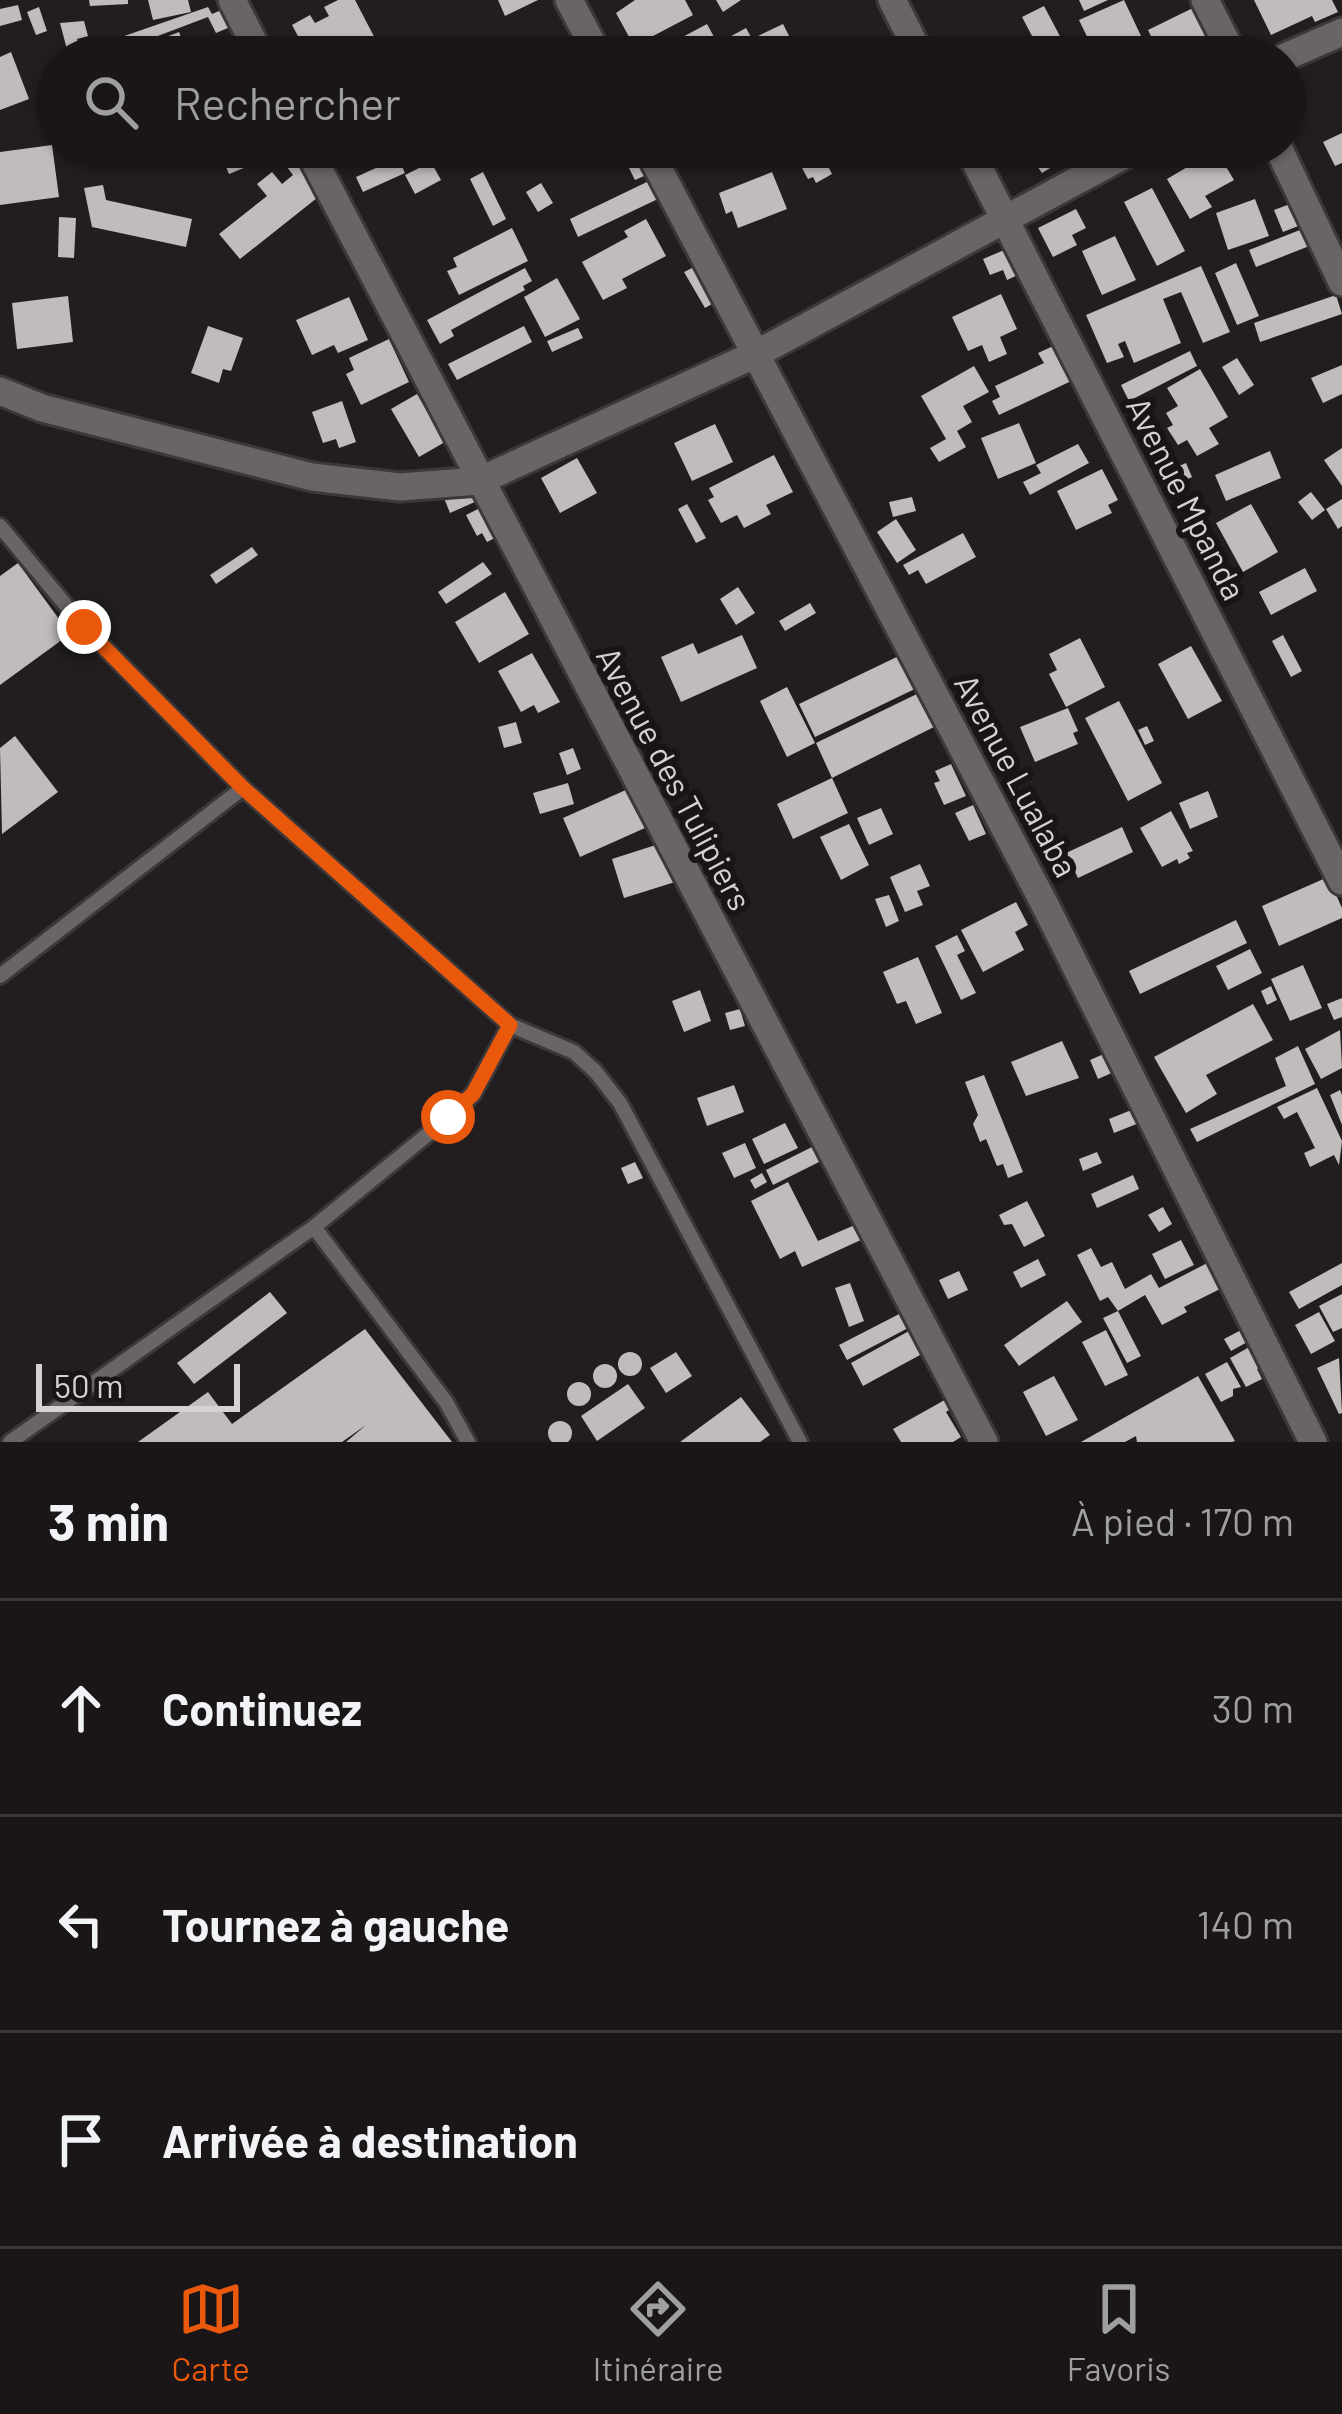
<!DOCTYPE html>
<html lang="fr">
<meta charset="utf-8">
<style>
:root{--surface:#1a1617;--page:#231f20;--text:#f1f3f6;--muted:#9f9fa1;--line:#383536;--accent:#ea580c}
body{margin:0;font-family:Barlow,sans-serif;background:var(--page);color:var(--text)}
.scale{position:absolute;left:36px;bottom:30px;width:204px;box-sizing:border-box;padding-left:12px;border:6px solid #d5d2d3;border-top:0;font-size:33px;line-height:42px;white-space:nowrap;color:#d5d2d3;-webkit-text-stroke:9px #191516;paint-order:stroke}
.stop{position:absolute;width:36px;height:36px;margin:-27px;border:9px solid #ea580c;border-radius:50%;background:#fff}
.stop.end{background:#ea580c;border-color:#fff;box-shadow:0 3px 12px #0008}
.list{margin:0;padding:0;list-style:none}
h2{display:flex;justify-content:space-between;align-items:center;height:156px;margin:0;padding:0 48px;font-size:51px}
h2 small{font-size:39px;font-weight:400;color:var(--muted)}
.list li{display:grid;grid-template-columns:78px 1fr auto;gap:36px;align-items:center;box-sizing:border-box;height:216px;padding:0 48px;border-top:3px solid var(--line)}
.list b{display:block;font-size:45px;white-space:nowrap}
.list em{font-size:39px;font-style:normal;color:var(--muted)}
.icon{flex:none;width:66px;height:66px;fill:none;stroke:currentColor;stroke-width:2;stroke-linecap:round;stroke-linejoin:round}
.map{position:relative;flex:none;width:1342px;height:1442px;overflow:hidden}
.search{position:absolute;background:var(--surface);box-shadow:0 3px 9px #0004;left:36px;right:36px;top:36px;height:132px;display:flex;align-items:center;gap:30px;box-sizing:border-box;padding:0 42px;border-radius:66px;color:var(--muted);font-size:45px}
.sheet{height:804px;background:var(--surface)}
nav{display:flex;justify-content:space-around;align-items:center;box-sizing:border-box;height:168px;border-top:3px solid var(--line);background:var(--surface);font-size:33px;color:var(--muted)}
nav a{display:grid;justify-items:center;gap:6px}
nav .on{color:var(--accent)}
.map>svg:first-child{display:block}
.building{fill:#c1bbbb}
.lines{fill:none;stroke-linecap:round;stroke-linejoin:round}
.lane-casing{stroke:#3c3839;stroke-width:20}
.street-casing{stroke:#3c3839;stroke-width:33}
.lane{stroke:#696465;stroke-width:14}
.street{stroke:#696465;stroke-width:27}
.route{stroke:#ea580c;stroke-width:15}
.labels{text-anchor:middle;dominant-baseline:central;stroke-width:12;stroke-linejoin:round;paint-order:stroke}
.street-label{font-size:33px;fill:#d5d2d3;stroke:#191516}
</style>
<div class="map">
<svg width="1342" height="1442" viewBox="0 0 1342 1442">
<rect width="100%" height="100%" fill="#221e1f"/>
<path class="building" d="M89,0H128V4L90,6Z
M148,0H188L191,12L153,20Z
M338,0H355L379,46L357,57H294L306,51L292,25L310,15L315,23L329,16L324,7Z
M498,0H538L505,16Z
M635,0H685L693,15L634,46L616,13Z
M716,0H741L723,12Z
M1079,0H1108L1084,11Z
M1124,0L1151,57H1110L1103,42L1092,47L1079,20Z
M1254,0H1332L1338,12L1315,22L1312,16L1271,35Z
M1201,4L1216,34L1189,47L1193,57H1161L1148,30Z
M18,5L22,20L0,26V9Z
M1044,6L1063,42L1041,53L1022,17Z
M39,7L47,31L36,35L27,12Z
M208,7L212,14L226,8L235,25L216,33L208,17L102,57H69L60,23L84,21L88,36L77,39L81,51Z
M707,24L720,48L704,57H645Z
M783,24L800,57H769L758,36Z
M746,28L762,57H731L722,41Z
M179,32L189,57H114Z
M1068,46L1073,57H1045Z
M11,52L29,99L0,110V57Z
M1342,133V163L1335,166L1323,142Z
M52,145L59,197L0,205V152Z
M218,147H256L261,161L229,174Z
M798,147H818L832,174L816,183L813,177L808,179L795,155L801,151Z
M301,150L322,194L240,259L219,234L267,196L257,184L272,172L282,184L293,175L284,163Z
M1216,150L1234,180L1205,196L1212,207L1190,219L1167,179Z
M1053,151L1060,162L1042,173L1035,163Z
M398,158L405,173L363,192L356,177Z
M642,159L651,173L635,180L628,166Z
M431,162L441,180L415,194L405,175Z
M483,172L506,219L493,226L470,179Z
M772,172L787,209L738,228L732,211L726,214L719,193Z
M651,180L660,198L578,237L570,219Z
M541,183L553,203L538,212L526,192Z
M103,185L106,200L192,219L186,247L92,227L84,188Z
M1152,188L1185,251L1157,266L1124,202Z
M1255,199L1269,236L1228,250L1216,213Z
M1298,201L1306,223L1283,232L1274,210Z
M1076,209L1086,228L1072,235L1077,245L1053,257L1038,228Z
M59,217L76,218L74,258L58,257Z
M646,219L666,256L622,279L627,288L603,300L582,262L628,237L624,231Z
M1310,226L1317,243L1256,267L1249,250Z
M512,228L528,261L459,295L447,271L457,267L453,258Z
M1115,236L1136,280L1102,295L1082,251Z
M1016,245L1027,271L1007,280L1003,270L990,275L983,259Z
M702,263L722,298L705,308L684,272Z
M1236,263L1259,316L1237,325L1215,273Z
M1201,266L1230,332L1203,343L1181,292L1163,299L1181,343L1134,363L1125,341L1118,344L1124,357L1107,363L1086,315Z
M525,268L532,281L523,286L525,290L451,330L454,336L440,344L427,320Z
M557,278L580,319L545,337L524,297Z
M1001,294L1017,329L1000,337L1007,354L989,362L982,345L968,351L952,317Z
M1336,295L1342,314L1260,342L1254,323Z
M68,296L73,342L17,349L12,303Z
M349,297L368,340L338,353L334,345L312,355L296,320Z
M208,326L243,338L231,371L223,369L219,383L191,373Z
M524,326L532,342L457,380L448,364Z
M578,328L583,338L552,352L547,341Z
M389,339L409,382L361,405L346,374L354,370L349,358Z
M1064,341L1082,376L999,415L992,401L1000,397L995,386L1044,363L1038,353Z
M1190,351L1197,366L1129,401L1121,385Z
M1237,358L1254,385L1239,395L1222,367Z
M1342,365V394L1323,403L1311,378Z
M974,366L989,392L963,406L972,422L957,431L966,447L939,462L930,448L946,439L921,396Z
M1200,369L1228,417L1209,428L1219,444L1197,456L1187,440L1178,445L1167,428L1173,425L1166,413L1178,406L1167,388Z
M417,394L445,442L419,457L391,409Z
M342,401L356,442L339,448L336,439L323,443L312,412Z
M1019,423L1036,463L998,479L981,438Z
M715,424L733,462L692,481L674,443Z
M1078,444L1089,463L1030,495L1023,482L1041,473L1036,465Z
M1342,448V486L1324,460Z
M1270,451L1281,478L1226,501L1215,475Z
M774,455L793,492L766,505L771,514L744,528L737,515L721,523L708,500L714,497L709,488Z
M577,458L597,493L560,513L541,478Z
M1186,463L1192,477L1176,484L1170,470Z
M1102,469L1118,500L1108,505L1112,513L1076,530L1057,491Z
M471,486L477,501L450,513L444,498Z
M1311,492L1325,510L1312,520L1298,502Z
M912,497L916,511L893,517L889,502Z
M1342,499V526L1338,529L1326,509Z
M687,504L706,538L696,543L678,509Z
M1251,504L1278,552L1243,572L1216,523Z
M486,505L501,535L487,542L482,533L477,536L466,515Z
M896,519L916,550L897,563L877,532Z
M963,533L976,557L926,584L918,570L909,575L903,565Z
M252,547L258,555L216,584L210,575Z
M483,562L492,574L446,604L438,592Z
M18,563L70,634L0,685V576Z
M1305,568L1317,591L1271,615L1259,592Z
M738,587L755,613L736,625L720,599Z
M505,592L529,634L479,663L455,622Z
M810,603L816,613L785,631L779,621Z
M742,635L757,668L681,702L661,657L693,643L698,654Z
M1283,635L1302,671L1291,677L1272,641Z
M1080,638L1105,687L1066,707L1049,674L1057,670L1049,654Z
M1191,646L1222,701L1188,719L1158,664Z
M532,653L560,702L538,713L534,705L521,712L498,671Z
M905,653L921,686L815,737L799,704Z
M787,687L815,743L787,757L760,701Z
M925,690L942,723L832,778L848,813L793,839L777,804L832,778L816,743Z
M1119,701L1162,783L1128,801L1085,718Z
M1068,708L1078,731L1073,733L1078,744L1035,762L1020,727Z
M516,722L522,743L504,748L498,727Z
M1147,726L1154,741L1145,745L1138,730Z
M15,736L58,792L2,834L0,748Z
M573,748L581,769L567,775L559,753Z
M951,764L966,796L944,805L934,783L940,781L935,771Z
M568,783L574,804L540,814L533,793Z
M628,789L645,828L580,857L563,818Z
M1208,791L1218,817L1190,829L1179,803Z
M973,805L986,834L969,841L955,813Z
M881,808L893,834L869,845L857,818Z
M1171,811L1193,851L1187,853L1190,858L1179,864L1177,859L1162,867L1140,828Z
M849,824L869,865L841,880L820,837Z
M1122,827L1133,852L1078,878L1066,853Z
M662,843L675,882L624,898L612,859Z
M920,864L930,886L917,891L923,905L905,912L890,877Z
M1328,877L1342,908V918L1279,946L1262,906Z
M889,895L899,921L886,927L875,899Z
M1016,902L1028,925L1015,932L1024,950L983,972L961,930Z
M1236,920L1247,943L1140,994L1129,971Z
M957,935L965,951L957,955L976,993L961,1000L935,946Z
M1250,949L1262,973L1228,990L1216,966Z
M918,957L942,1013L916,1024L906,1001L897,1004L883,972Z
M1303,965L1322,1008L1290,1021L1271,979Z
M1271,986L1277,1000L1267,1005L1261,991Z
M700,990L711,1021L684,1032L672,1001Z
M1342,998V1017L1334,1020L1327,1004Z
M1253,1004L1273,1040L1206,1075L1217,1094L1186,1113L1154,1057Z
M740,1009L745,1026L730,1030L725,1013Z
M1340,1030L1342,1068L1321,1079L1305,1049Z
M1062,1041L1079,1078L1026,1096L1011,1062Z
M1298,1046L1315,1084L1197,1142L1190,1129L1286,1086L1275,1058Z
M1106,1053L1114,1072L1098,1079L1090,1060Z
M984,1075L1023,1172L1008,1178L1003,1164L997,1166L986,1139L980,1142L973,1124L978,1115L965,1082Z
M734,1085L744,1112L707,1126L697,1098Z
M1317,1088L1342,1141L1339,1165L1334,1155L1310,1167L1304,1153L1315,1148L1297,1112L1284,1119L1277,1107Z
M1340,1090L1342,1095V1125L1330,1095Z
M1139,1107L1144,1121L1114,1133L1109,1119Z
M785,1123L798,1148L764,1164L752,1139Z
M745,1143L756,1168L734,1178L722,1153Z
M812,1147L819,1162L773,1185L766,1170Z
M1097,1152L1102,1163L1083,1171L1079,1159Z
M635,1162L643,1178L628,1184L621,1168Z
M762,1173L767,1182L755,1189L750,1180Z
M1133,1175L1139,1189L1097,1208L1091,1194Z
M788,1182L818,1241L857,1224L863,1239L802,1267L795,1251L780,1259L751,1201Z
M1027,1201L1045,1236L1024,1247L1012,1224L1004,1225L999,1215Z
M1163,1207L1172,1224L1159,1232L1148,1215Z
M1181,1240L1194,1265L1165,1279L1152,1254Z
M1091,1248L1101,1267L1112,1262L1125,1289L1151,1274L1159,1288L1215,1259L1228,1285L1184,1307L1187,1312L1162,1325L1145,1295L1118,1311L1108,1297L1100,1301L1077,1255Z
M1038,1259L1046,1275L1021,1288L1013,1272Z
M1342,1263V1285L1299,1309L1289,1292Z
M959,1271L968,1290L948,1299L939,1280Z
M850,1283L864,1321L849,1327L835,1288Z
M270,1292L287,1313L194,1384L177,1363Z
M1342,1294V1328L1333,1332L1319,1306Z
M1067,1301L1082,1322L1019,1366L1004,1345Z
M905,1311L912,1326L847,1360L839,1345Z
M1118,1311L1141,1356L1127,1363L1103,1318Z
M1319,1312L1335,1341L1311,1354L1295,1325Z
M918,1326L931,1349L863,1386L851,1363Z
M1245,1328L1251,1340L1231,1351L1224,1339Z
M365,1329L452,1442H346L366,1425L342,1442H138L208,1392L232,1424Z
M1106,1330L1128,1375L1105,1386L1082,1342Z
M1251,1346L1262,1367L1257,1369L1262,1379L1246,1387L1230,1358Z
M618 1364a12 12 0 1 1 24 0a12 12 0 1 1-24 0Z
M676,1352L692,1376L666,1393L650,1368Z
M1339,1358L1342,1413L1339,1414L1317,1368Z
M1227,1362L1241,1387L1233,1389V1396L1221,1402L1205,1374Z
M593 1376a12 12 0 1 1 24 0a12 12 0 1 1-24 0Z
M1054,1376L1078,1420L1046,1436L1023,1392Z
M1198,1376L1235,1441L1232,1442H1137L1136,1436L1125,1442H1081Z
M567 1394a12 12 0 1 1 24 0a12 12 0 1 1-24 0Z
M628,1384L645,1408L597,1441L581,1416Z
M741,1397L770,1435L760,1442H680Z
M950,1397L955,1406L946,1412L961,1437L953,1442H901L893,1429Z
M548 1433a12 12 0 1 1 24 0a12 12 0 1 1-24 0Z"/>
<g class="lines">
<defs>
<path id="lane" d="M0,526L84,627L243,788L510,1025L574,1052L595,1071L620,1103L800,1442
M0,976L243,788
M314,1227L446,1402L468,1442
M10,1442L314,1227L449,1117L473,1094L510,1025"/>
<path id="street" d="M232,0L261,57
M569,0L599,57
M892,0L921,57
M1205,0L1234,57
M1285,57L1342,32
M307,147L984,1442
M647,147L1044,903L1313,1442
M968,147L1342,881
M1278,147L1342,282
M0,391L42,408L312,477L400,487L479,481L756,354L1139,147"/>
</defs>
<use href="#lane" class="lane-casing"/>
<use href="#street" class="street-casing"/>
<use href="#lane" class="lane"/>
<use href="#street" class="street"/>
</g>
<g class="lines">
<path class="route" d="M84,627L243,788L510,1025L473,1094L448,1117"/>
</g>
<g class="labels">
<g class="street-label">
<text transform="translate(1187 498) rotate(63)">Avenue Mpanda</text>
<text transform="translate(1017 775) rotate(62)">Avenue Lualaba</text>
<text transform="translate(675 778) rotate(62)">Avenue des Tulipiers</text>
</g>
</g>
</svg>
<div class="scale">50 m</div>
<div class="stop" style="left:448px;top:1117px"></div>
<div class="stop end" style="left:84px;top:627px"></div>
<div class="search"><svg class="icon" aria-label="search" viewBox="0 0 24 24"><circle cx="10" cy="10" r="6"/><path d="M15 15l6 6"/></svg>Rechercher</div>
</div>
<section class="sheet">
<h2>3 min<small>À pied · 170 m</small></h2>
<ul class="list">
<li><svg class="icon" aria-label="ahead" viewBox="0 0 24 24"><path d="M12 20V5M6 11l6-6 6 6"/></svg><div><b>Continuez</b></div><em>30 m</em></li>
<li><svg class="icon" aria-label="left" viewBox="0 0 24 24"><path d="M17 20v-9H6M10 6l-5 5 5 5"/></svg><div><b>Tournez à gauche</b></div><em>140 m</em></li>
<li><svg class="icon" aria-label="arrive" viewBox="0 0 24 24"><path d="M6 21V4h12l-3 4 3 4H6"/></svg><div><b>Arrivée à destination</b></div></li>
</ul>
</section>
<nav>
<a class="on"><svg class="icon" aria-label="map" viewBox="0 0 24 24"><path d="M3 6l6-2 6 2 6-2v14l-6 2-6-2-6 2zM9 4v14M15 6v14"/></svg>Carte</a>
<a><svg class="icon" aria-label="directions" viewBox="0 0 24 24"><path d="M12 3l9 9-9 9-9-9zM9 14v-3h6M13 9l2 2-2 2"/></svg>Itinéraire</a>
<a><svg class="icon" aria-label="saved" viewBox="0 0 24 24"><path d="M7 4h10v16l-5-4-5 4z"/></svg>Favoris</a>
</nav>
